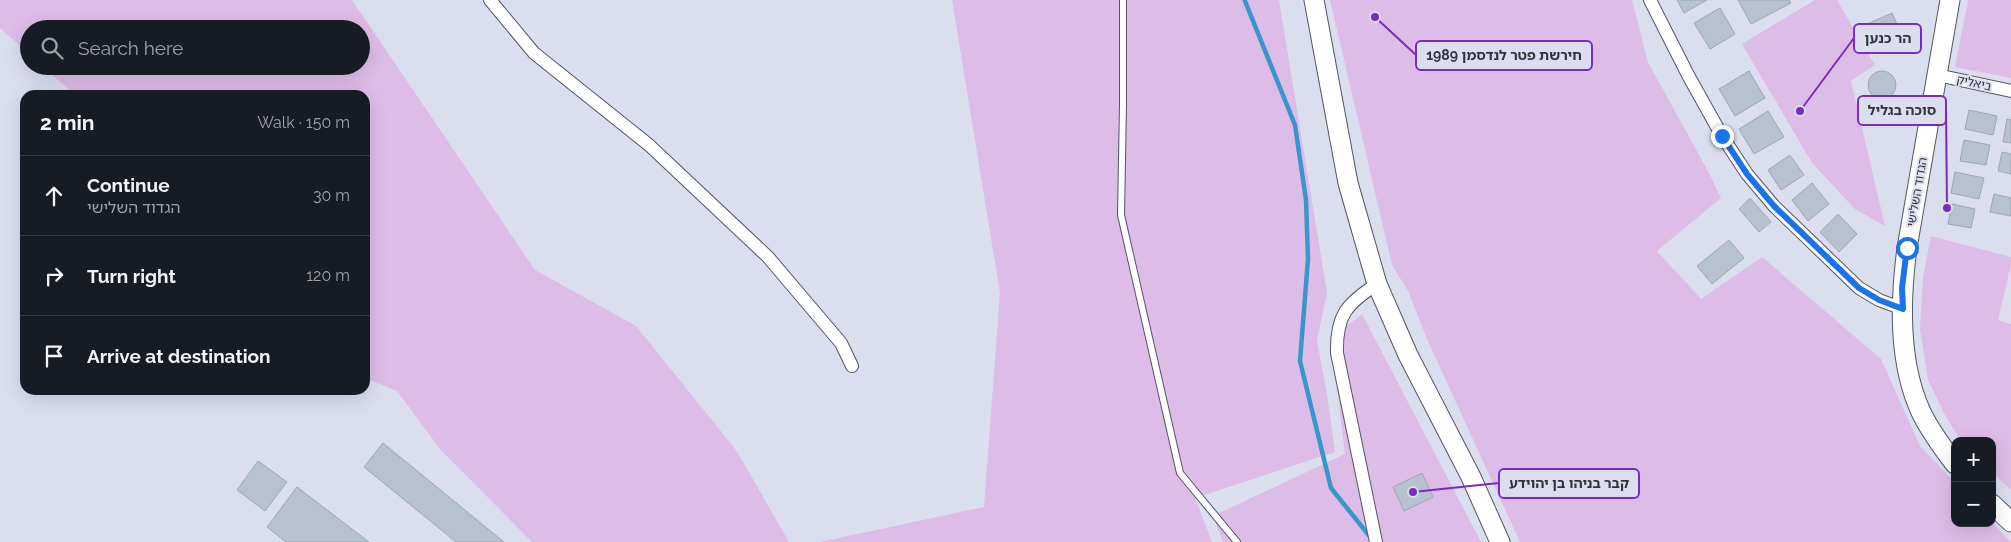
<!DOCTYPE html>
<meta charset="utf-8">
<style>
:root{--surface:#171b24;--page:#242831;--text:#f1f3f6;--muted:#9ea1a6;--line:#363941}
body{margin:0;font-family:Raleway,"Noto Sans Hebrew",sans-serif;background:var(--page);color:var(--text)}
.controls{position:absolute;right:15px;bottom:15px;display:grid;overflow:hidden;border-radius:10px;box-shadow:0 5px 20px #0002}
.controls button{width:45px;height:45px;display:grid;place-items:center;padding:0;border:0;border-bottom:1px solid var(--line);background:var(--surface);color:var(--text);font:25px sans-serif}
.stop{position:absolute;width:15px;height:15px;margin:-11px;border:4px solid #1a73e8;border-radius:50%;background:#fff}
.stop.end{background:#1a73e8;border-color:#fff;box-shadow:0 1px 5px #0008}
.list{margin:0;padding:0;list-style:none}
h2{display:flex;justify-content:space-between;align-items:center;height:65px;margin:0;padding:0 20px;font-size:21px}
h2 small{font-size:16px;font-weight:400;color:var(--muted)}
.list li{display:grid;grid-template-columns:32px 1fr auto;gap:15px;align-items:center;box-sizing:border-box;height:80px;padding:0 20px;border-top:1px solid var(--line)}
.list b{display:block;font-size:19px;white-space:nowrap}
.list p{margin:0;font-size:16px;white-space:nowrap;color:var(--muted)}
.list em{font-size:16px;font-style:normal;color:var(--muted)}
.icon{flex:none;width:28px;height:28px;fill:none;stroke:currentColor;stroke-width:2;stroke-linecap:round;stroke-linejoin:round}
.map{position:relative;flex:none;width:2011px;height:542px;overflow:hidden}
.search{position:absolute;background:var(--surface);box-shadow:0 5px 20px #0002;left:20px;top:20px;width:350px;height:55px;display:flex;align-items:center;gap:12px;box-sizing:border-box;padding:0 18px;border-radius:28px;color:var(--muted);font-size:19px}
.panel{position:absolute;background:var(--surface);box-shadow:0 5px 20px #0002;left:20px;top:90px;width:350px;height:305px;border-radius:15px}
.map>svg:first-child{display:block}
.green{fill:#debce8}
.lines{fill:none;stroke-linecap:round;stroke-linejoin:round}
.stream{stroke:#3995ca;stroke-width:4.5}
.building{fill:#b8c1cf;stroke:#9da7b4}
.lane-casing{stroke:#535563;stroke-width:8}
.street-casing{stroke:#535563;stroke-width:14}
.secondary-casing{stroke:#535563;stroke-width:21}
.lane{stroke:#fff;stroke-width:6}
.street{stroke:#fff;stroke-width:12}
.secondary{stroke:#fff;stroke-width:19}
.route{stroke:#1a73e8;stroke-width:6}
.labels{text-anchor:middle;dominant-baseline:central;stroke-width:4;stroke-linejoin:round;paint-order:stroke}
.street-label{font-size:12px;fill:#33343b;stroke:#dbdeee}
.leader{fill:none;stroke:#7b2cbf;stroke-width:2}
.callout-dot{fill:#7b2cbf;stroke:#dbdeee;stroke-width:2}
.callout{fill:#dbdeee;stroke:#7b2cbf;stroke-width:2}
.callout-label{font-size:14px;text-anchor:middle;font-weight:bold;fill:#33343b}
</style>
<div class="map">
<svg width="2011" height="542" viewBox="0 0 2011 542">
<rect width="100%" height="100%" fill="#dbdeee"/>
<path class="green" d="M0,0H352L535,270L636,326L736,450L789,542H532L440,449L397,391L365,378V95H75L42,66H361V29H29V54L0,28Z
M952,0H1279L1327,293L1317,340L1328,401L1335,452L1195,498L1212,542H820L984,507L1000,293Z
M1330,0H1632L1648,62L1710,175L1721,198L1657,251L1701,299L1762,257L1881,359L1920,446L1955,483V523H1992V522L2011,542H1520L1427,339L1408,291L1392,265Z
M1815,0H1837L1875,65L1851,81L1885,226L1855,209L1812,163L1742,44Z
M1968,0H2011V78L1955,67Z
M1931,236L2011,257V265L1998,320L2011,324V490L1992,472V441H1961L1945,415L1928,380L1920,329L1923,277Z
M1362,314L1481,542H1223L1213,516L1345,454L1331,338Z"/>
<g class="lines">
<path class="stream" d="M1245,1L1295,125L1306,200L1308,259L1300,361L1331,488L1371,538"/>
</g>
<path class="building" d="M1677,0H1707L1684,13Z
M1738,0H1789L1791,3L1751,24Z
M1720,8L1735,34L1710,49L1694,23Z
M1892,13L1904,40L1879,51L1867,24Z
M1868 85a14 14 0 1 1 28 0a14 14 0 1 1-28 0Z
M1749,71L1765,98L1735,116L1719,89Z
M1969,110L1997,116L1993,135L1965,129Z
M1768,111L1784,137L1754,154L1739,129Z
M2007,119L2011,120V143L2003,142Z
M1964,140L1990,145L1986,165L1960,161Z
M2002,152L2011,154V174L1998,171Z
M1790,155L1804,175L1781,190L1768,170Z
M1955,172L1984,178L1979,199L1951,193Z
M1812,183L1829,204L1808,221L1792,200Z
M1994,194L2011,198V216L1990,212Z
M1750,198L1771,222L1759,232L1739,209Z
M1952,204L1975,209L1971,228L1948,224Z
M1838,214L1857,234L1839,252L1820,232Z
M1729,240L1744,258L1712,284L1697,266Z
M383,443L504,542H456L364,467Z
M258,461L287,482L265,511L237,490Z
M1422,473L1433,497L1404,511L1393,487Z
M297,487L369,542H286L267,527Z"/>
<g class="lines">
<defs>
<path id="lane" d="M1123,0V104L1121,215L1180,473L1237,542"/>
<path id="street" d="M490,0L534,53L649,145L768,257L841,343L852,366
M1650,0L1688,75L1722,136L1747,174L1774,206L1859,288L1879,300L1903,309
M1937,75L2011,91
M1376,542L1337,353C1336,316 1346,304 1377,284"/>
<path id="secondary" d="M1314,0L1348,183L1377,284L1408,355L1471,477L1500,542
M1950,0L1907,248C1900,301 1898,362 1921,412C1930,431 1942,447 1955,464
M1992,504L2011,522"/>
</defs>
<use href="#lane" class="lane-casing"/>
<use href="#street" class="street-casing"/>
<use href="#secondary" class="secondary-casing"/>
<use href="#lane" class="lane"/>
<use href="#street" class="street"/>
<use href="#secondary" class="secondary"/>
</g>
<g class="lines">
<path class="route" d="M1722,136L1747,174L1774,206L1859,288L1879,300L1903,309L1902,288L1907,248"/>
</g>
<g class="labels">
<g class="street-label">
<text transform="translate(1974 83) rotate(12)">ביאליק</text>
<text transform="translate(1917 192) rotate(-80)">הגדוד השלישי</text>
</g>
</g>
<path class="leader" d="M1800 111L1854 38M1375 17L1416 55M1947 208L1946 110M1413 492L1499 483"/>
<g class="callout-dot">
<circle cx="1800" cy="111" r="5"/>
<circle cx="1375" cy="17" r="5"/>
<circle cx="1947" cy="208" r="5"/>
<circle cx="1413" cy="492" r="5"/>
</g>
<g class="callout">
<rect x="1854" y="24" width="67" height="29" rx="5"/>
<rect x="1416" y="41" width="176" height="29" rx="5"/>
<rect x="1858" y="96" width="88" height="29" rx="5"/>
<rect x="1499" y="469" width="140" height="29" rx="5"/>
</g>
<g class="callout-label">
<text x="1888" y="43">הר כנען</text>
<text x="1504" y="60">חירשת פטר לנדסמן 1989</text>
<text x="1902" y="115">סוכה בגליל</text>
<text x="1569" y="488">קבר בניהו בן יהוידע</text>
</g>
</svg>
<div class="controls">
<button>+</button>
<button>−</button>
</div>
<div class="stop" style="left:1907px;top:248px"></div>
<div class="stop end" style="left:1722px;top:136px"></div>
<div class="search"><svg class="icon" aria-label="search" viewBox="0 0 24 24"><circle cx="10" cy="10" r="6"/><path d="M15 15l6 6"/></svg>Search here</div>
<section class="panel">
<h2>2 min<small>Walk · 150 m</small></h2>
<ul class="list">
<li><svg class="icon" aria-label="ahead" viewBox="0 0 24 24"><path d="M12 20V5M6 11l6-6 6 6"/></svg><div><b>Continue</b><p>הגדוד השלישי</p></div><em>30 m</em></li>
<li><svg class="icon" aria-label="right" viewBox="0 0 24 24"><path d="M7 20v-9h11M14 6l5 5-5 5"/></svg><div><b>Turn right</b></div><em>120 m</em></li>
<li><svg class="icon" aria-label="arrive" viewBox="0 0 24 24"><path d="M6 21V4h12l-3 4 3 4H6"/></svg><div><b>Arrive at destination</b></div></li>
</ul>
</section>
</div>
